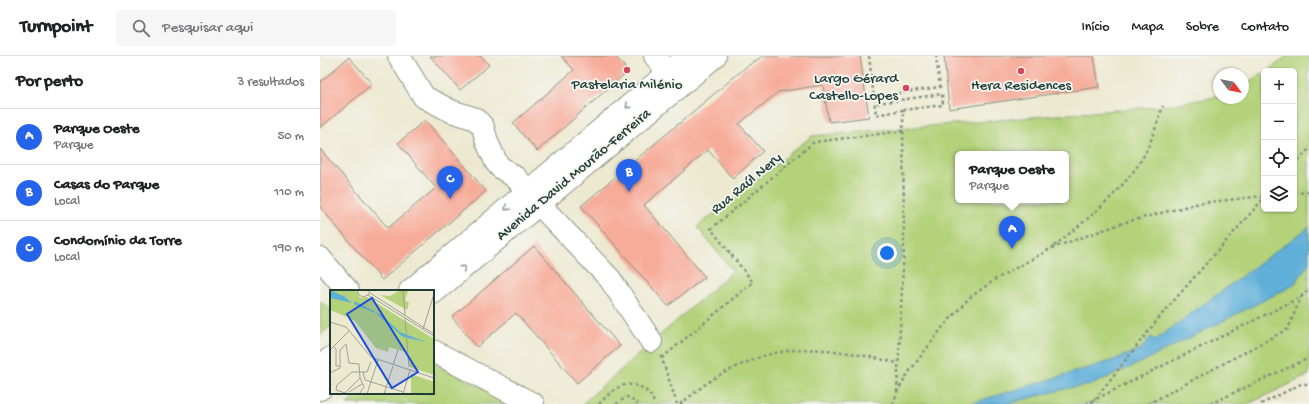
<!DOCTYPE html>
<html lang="pt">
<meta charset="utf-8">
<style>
:root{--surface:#fff;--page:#f6f6f6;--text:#202124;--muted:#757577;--line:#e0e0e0;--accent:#2563eb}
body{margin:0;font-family:"Gochi Hand",sans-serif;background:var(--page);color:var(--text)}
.controls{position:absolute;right:12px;top:12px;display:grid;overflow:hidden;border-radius:6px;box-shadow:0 1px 3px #0004}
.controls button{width:36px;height:36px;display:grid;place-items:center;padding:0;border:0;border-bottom:1px solid var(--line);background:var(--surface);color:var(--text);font:20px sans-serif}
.compass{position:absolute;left:893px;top:12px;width:36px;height:36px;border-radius:50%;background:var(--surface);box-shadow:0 1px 3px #0004;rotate:122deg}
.you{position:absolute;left:567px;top:197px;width:14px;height:14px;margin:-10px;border:3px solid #fff;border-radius:50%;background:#1a73e8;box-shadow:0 0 0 6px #1a73e833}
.badge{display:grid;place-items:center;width:26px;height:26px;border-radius:50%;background:var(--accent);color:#fff;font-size:13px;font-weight:700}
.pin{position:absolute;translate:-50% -33px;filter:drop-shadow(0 1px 2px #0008)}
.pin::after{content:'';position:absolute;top:21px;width:14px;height:12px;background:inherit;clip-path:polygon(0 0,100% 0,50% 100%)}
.popup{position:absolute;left:635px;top:95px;width:114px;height:52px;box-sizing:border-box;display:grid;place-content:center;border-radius:6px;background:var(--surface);filter:drop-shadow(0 1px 3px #0005);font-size:13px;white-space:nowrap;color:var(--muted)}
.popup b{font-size:15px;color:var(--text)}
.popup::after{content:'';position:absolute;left:50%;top:100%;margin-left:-8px;border:8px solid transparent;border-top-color:var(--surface)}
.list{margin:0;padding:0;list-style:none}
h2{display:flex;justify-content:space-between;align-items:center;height:52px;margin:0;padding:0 16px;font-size:17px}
h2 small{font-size:13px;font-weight:400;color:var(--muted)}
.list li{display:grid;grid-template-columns:26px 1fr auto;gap:12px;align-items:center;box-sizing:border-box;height:56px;padding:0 16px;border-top:1px solid var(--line)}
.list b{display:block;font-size:15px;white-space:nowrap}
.list p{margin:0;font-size:13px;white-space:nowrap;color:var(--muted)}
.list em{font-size:13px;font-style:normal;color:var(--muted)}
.icon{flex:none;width:22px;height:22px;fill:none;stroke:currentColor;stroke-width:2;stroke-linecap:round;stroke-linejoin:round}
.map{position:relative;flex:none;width:989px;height:348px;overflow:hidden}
header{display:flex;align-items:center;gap:24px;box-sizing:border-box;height:56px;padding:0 20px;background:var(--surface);border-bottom:1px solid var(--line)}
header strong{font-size:19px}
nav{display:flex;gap:22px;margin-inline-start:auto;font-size:14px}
.search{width:280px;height:36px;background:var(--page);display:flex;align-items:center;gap:10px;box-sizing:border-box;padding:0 14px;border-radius:6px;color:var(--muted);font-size:15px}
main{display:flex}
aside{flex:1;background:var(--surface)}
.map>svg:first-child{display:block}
.green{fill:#b3d279;stroke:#698856;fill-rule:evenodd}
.water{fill:#5eafd9;stroke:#3e7686}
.building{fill:#f7ab99}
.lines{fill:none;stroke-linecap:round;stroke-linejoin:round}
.minor-casing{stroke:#869382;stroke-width:24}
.path{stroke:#869382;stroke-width:2.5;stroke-dasharray:3 3;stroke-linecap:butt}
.minor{stroke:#fff;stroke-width:22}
.oneway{stroke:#8f9e9a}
.poi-dot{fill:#d1495b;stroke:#f6f6f2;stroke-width:1.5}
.labels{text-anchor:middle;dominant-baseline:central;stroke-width:3.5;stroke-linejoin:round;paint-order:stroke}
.poi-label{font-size:15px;fill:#1f3d34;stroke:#f6f6f2}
.street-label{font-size:15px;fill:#1f3d34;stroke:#f6f6f2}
.inset-road{fill:none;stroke:#9ba492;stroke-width:1}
.view{fill:#1d4ed8;fill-opacity:0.15;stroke:#1d4ed8;stroke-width:2}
.inset-edge{fill:none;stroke:#1f3d34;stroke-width:2}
</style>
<header>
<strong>Turnpoint</strong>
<div class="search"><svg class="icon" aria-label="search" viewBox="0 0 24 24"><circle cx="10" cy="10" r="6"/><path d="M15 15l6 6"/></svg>Pesquisar aqui</div>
<nav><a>Início</a><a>Mapa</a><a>Sobre</a><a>Contato</a></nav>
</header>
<main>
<aside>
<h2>Por perto<small>3 resultados</small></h2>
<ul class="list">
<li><span class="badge">A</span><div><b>Parque Oeste</b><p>Parque</p></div><em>50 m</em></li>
<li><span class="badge">B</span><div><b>Casas do Parque</b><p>Local</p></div><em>110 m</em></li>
<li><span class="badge">C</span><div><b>Condomínio da Torre</b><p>Local</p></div><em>190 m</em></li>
</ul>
</aside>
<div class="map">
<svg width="989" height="348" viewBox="0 0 989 348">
<rect width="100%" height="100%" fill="#f6f6f2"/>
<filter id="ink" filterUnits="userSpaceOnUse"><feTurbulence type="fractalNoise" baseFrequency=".025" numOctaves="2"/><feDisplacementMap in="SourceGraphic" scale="8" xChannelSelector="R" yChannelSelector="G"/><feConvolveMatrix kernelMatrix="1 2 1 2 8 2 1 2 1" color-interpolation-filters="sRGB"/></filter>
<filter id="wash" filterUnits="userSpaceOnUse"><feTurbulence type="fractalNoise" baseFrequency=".012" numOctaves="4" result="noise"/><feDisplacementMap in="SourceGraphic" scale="16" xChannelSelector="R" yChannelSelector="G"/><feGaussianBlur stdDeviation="0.9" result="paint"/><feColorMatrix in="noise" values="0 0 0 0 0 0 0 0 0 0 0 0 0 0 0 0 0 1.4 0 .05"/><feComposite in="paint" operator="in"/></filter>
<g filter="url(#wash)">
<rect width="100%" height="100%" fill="#ede9d1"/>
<path class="green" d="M967,0H989V319L928,348H262L413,215L377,171L492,80L843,50L891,42L899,39V42H923V29L944,17V153H974V15H948ZM638,98H746V144H638Z
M0,245L11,254V270L0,279Z
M113,306L195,348H27L40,337H113Z"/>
<path class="water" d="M989,171V207L974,229L822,306L771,329L749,332L686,348H648L791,305L821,293L831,281L835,284Z"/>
<g id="blocks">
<path class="building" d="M110,0H161L169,9L140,34Z
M241,0H295L308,15L217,95L193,67L254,14Z
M443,0H540L549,61L509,66L503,29L458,36L419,68L443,95L413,123L388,94L324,149L385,221L348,250L261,150L426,11Z
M624,0H774L779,31L629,53Z
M29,1L52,28L0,72V26Z
M105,64L166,135L62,224L0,151V93L68,172L116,132L78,87Z
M214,190L300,290L257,327L196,257L157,291L132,261Z"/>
</g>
</g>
<g filter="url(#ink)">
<use href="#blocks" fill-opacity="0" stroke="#869382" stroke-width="1"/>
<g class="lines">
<defs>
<path id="minor" d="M79,0L104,41L131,55L156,63L163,71L167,86L176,106L180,111L196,122L208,135
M335,0L358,28
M219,148L290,223L331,285
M0,202L28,235
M90,235L368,0
M113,237L395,0
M113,295L213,348
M0,311L11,302
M0,333L11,323"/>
</defs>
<use href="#minor" class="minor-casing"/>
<path class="path" d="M549,0L556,59L583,54
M974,109L989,93
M974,137L989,136
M734,190C764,166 796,141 818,109C830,92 836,70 843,50
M341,300L357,348
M342,302L433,226L391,173L494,86L584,75
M577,336L584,191L583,54L623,49L622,38L558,47L557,40L620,31L616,0
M279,348C285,342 291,335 299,331C312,324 332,333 334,348
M296,348L307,341L318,348
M360,348C373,339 386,326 400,319C414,312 432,303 447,299C490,287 535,297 577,307
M573,348L577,336L589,316L622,272L649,242L676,223L732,192L806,166L880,147L944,140
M766,348L981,241L989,233
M771,348L842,258L944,142
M828,348L968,273L981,241
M890,348L989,302
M941,348L981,328H989"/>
<use href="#minor" class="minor"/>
</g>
<defs><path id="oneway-chevron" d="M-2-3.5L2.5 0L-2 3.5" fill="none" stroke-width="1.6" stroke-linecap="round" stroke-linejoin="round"/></defs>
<g class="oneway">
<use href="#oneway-chevron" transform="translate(308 50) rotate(140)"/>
<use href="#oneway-chevron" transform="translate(187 152) rotate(140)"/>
<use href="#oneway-chevron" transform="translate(143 212) rotate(-40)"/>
</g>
</g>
<g class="poi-dot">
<circle cx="307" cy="14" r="4"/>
<circle cx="701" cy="15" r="4"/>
<circle cx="586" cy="32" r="4"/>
</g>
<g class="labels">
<g class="poi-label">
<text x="578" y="23" text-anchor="end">Largo Gérard<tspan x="578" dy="17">Castello-Lopes</tspan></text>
<text x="307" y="29">Pastelaria Milénio</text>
<text x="701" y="30">Hera Residences</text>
</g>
<g class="street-label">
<text transform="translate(254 119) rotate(-40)">Avenida David Mourão-Ferreira</text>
<text transform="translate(427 128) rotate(-40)">Rua Raúl Nery</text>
</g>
</g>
<g transform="translate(10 234)">
<rect width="104" height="104" fill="#ede9d1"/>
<path d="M0,0H26L30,8L37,7L104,49V85L80,77L79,63L59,57L58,62L46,58L24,30L0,20ZM70,0L78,1L75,10L79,13L77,20L50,5L60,6ZM81,84L104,92V104H81Z" fill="#b3d279"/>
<path d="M0,0L13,6L16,4L14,6L22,13L0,8ZM24,11L51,25L70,42L96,52L73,47L46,23L25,15Z" fill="#5eafd9"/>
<path class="inset-road" d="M27,0L29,5L33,7L38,5L40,0M73,0L75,25M40,3L104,44M38,5L104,46M75,28L79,77M0,32L16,37L41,67L104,88M93,39L104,4M3,56L6,59V76H10M0,60L19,41M63,75L68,60M33,82L35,90L73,102M0,83L10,78V60L16,54L19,73L29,74L30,88L34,97L29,104M6,100L7,95L22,82H37L41,72M6,100L15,103L30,88M19,102L32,94M37,104L48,70M54,104L63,76M73,104L80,80"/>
<path class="view" d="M42,8L88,82L62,98L17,24Z"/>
<rect width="104" height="104" class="inset-edge"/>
</g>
</svg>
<div class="controls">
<button>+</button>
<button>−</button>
<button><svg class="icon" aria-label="locate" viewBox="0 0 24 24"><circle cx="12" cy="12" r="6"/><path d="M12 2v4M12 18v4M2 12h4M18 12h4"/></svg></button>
<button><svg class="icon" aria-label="layers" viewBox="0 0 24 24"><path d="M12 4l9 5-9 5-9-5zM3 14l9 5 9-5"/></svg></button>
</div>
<svg class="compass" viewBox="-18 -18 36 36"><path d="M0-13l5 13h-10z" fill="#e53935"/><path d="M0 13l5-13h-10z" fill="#757577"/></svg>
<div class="you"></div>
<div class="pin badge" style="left:692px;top:193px">A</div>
<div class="popup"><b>Parque Oeste</b>Parque</div>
<div class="pin badge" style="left:309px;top:136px">B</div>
<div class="pin badge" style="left:130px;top:143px">C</div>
</div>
</main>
